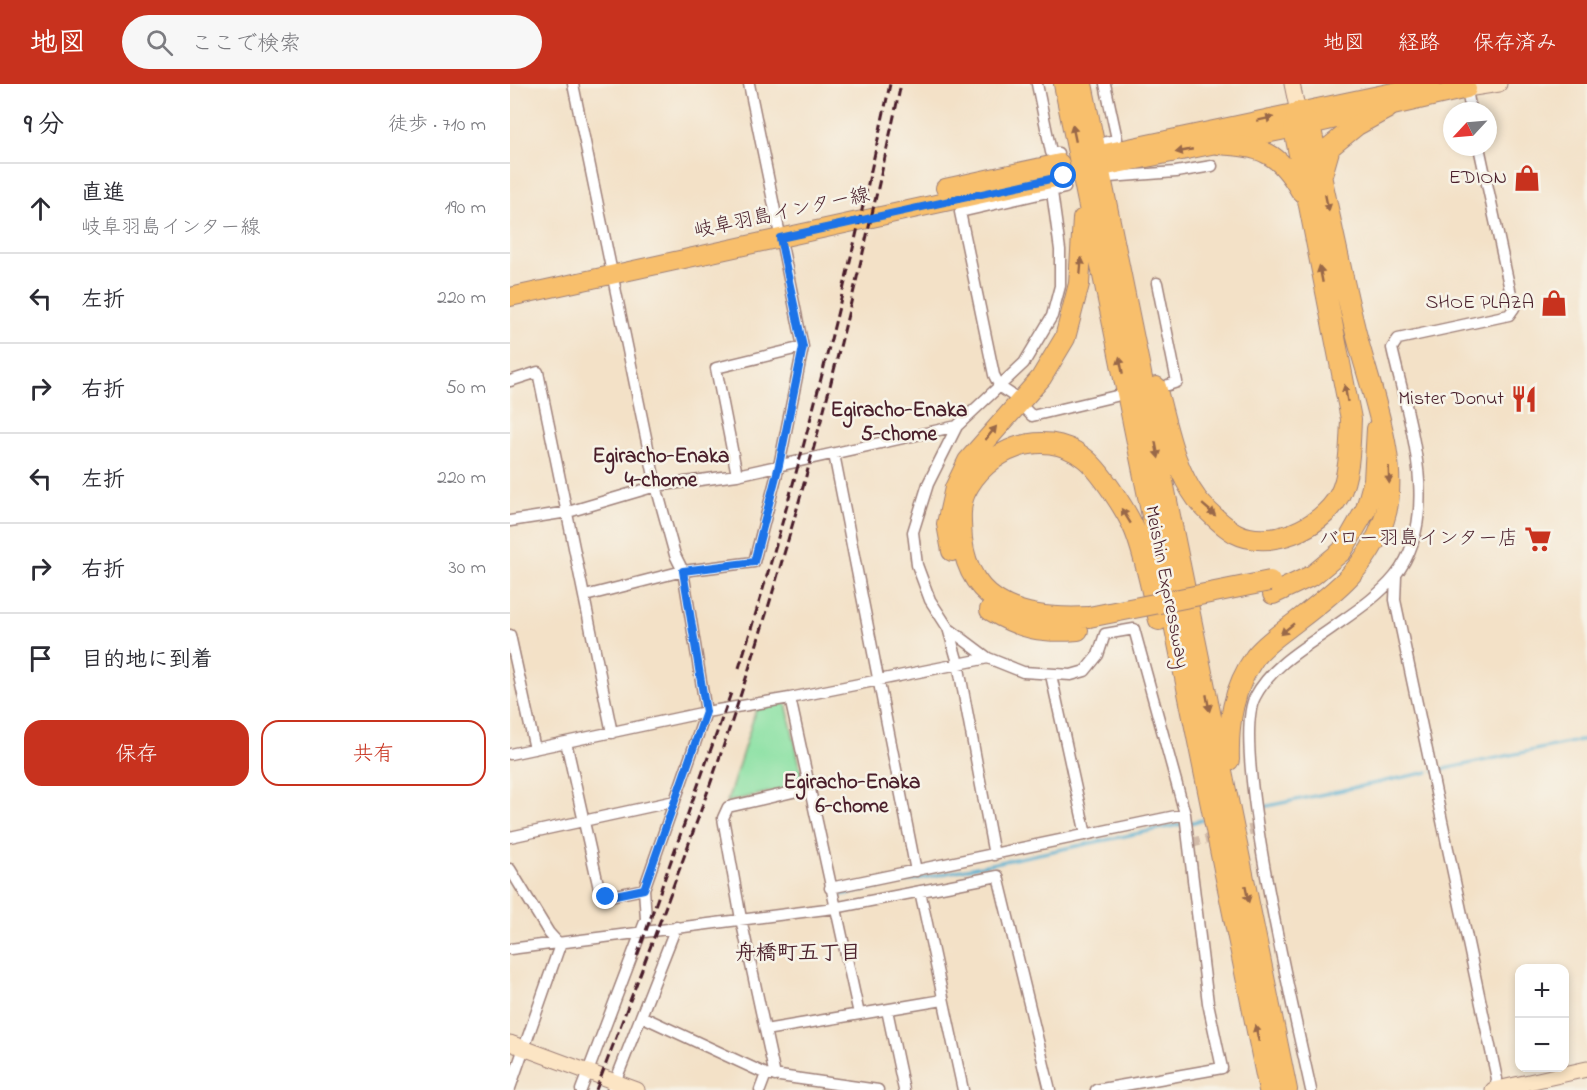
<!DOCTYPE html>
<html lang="ja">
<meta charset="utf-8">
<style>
:root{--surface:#fff;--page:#f7f7f7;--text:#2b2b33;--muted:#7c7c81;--line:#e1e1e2;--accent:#c8321e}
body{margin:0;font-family:"Indie Flower","Klee One",sans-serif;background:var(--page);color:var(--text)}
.controls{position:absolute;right:18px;bottom:18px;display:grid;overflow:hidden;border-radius:12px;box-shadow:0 3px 9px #0003}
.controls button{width:54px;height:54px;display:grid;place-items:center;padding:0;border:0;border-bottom:2px solid var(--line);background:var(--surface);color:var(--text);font:30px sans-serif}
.compass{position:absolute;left:933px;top:18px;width:54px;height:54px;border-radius:50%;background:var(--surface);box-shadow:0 3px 9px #0003;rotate:244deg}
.stop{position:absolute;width:18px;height:18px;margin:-14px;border:4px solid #1a73e8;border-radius:50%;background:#fff}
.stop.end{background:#1a73e8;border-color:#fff;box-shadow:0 2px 6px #0008}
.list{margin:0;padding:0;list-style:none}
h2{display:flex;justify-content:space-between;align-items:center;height:78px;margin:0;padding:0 24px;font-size:26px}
h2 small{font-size:20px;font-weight:400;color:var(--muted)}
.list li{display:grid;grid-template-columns:39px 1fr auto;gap:18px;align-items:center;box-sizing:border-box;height:90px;padding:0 24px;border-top:2px solid var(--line)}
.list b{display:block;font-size:22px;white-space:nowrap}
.list p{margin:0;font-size:20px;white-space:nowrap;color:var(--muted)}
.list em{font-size:20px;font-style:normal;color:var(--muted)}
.actions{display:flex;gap:12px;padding:18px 24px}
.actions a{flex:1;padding:14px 0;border:2px solid var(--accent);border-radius:18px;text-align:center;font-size:21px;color:var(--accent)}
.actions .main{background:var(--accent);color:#fff}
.icon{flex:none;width:33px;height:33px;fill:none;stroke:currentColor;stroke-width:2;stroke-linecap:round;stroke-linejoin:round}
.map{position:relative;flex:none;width:1077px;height:1006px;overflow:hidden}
header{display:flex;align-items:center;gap:36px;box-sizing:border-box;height:84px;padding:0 30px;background:var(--accent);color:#fff}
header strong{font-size:28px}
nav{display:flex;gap:33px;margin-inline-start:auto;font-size:21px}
.search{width:420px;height:54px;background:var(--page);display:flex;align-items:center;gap:15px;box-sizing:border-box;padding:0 21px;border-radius:33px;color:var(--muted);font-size:22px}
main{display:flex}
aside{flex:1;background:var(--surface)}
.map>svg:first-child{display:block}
.green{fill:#8ce1a4;stroke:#6b8068;stroke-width:1.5}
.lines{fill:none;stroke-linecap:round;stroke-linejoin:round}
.stream{stroke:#53afd1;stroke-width:3}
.street-tunnel{stroke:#d1baa8;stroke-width:10;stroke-dasharray:10 5;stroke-linecap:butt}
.street-casing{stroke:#9e8079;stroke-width:13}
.secondary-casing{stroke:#9e8079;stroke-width:17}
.primary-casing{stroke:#9e8079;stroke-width:20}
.highway-casing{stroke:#9e8079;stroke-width:22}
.street{stroke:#fff;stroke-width:10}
.secondary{stroke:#fce5c4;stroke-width:15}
.primary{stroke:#f8bf6c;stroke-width:18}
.highway{stroke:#f8bf6c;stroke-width:20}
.rail{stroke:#4a1f2b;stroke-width:3;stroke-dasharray:9 4.5;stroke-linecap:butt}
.highway-bridge-casing{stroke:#9e8079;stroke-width:22;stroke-linecap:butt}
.highway-bridge{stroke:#f8bf6c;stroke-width:20}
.oneway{fill:#986748}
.route{stroke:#1a73e8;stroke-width:8}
.labels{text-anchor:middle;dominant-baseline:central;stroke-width:5;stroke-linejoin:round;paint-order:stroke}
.poi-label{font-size:20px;fill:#4a1f2b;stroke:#f7f3e8;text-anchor:end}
.street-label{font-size:20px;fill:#4a1f2b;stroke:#f7f3e8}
.neighbourhood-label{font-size:21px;font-weight:bold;fill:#4a1f2b;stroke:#f7f3e8}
</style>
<header>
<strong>地図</strong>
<div class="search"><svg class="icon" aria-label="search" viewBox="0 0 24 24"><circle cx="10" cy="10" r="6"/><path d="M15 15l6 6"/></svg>ここで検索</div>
<nav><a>地図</a><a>経路</a><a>保存済み</a></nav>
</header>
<main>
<aside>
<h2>9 分<small>徒歩 · 710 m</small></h2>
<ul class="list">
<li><svg class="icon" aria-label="ahead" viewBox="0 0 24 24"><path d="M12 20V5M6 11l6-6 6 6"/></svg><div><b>直進</b><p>岐阜羽島インター線</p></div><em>190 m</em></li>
<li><svg class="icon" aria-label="left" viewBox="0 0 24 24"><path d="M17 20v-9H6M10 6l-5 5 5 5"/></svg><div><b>左折</b></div><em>220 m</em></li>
<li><svg class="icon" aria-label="right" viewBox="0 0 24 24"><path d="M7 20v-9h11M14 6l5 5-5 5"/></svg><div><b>右折</b></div><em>50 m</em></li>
<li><svg class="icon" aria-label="left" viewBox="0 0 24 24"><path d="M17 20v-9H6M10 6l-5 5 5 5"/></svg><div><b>左折</b></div><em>220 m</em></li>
<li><svg class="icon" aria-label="right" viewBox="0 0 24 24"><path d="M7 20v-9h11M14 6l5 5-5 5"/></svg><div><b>右折</b></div><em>30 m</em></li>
<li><svg class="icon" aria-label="arrive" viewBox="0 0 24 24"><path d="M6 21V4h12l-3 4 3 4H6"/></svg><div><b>目的地に到着</b></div></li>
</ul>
<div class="actions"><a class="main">保存</a><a>共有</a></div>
</aside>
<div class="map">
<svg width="1077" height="1006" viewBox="0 0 1077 1006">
<rect width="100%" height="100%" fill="#f7f3e8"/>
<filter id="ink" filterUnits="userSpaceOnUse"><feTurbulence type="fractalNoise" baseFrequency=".0167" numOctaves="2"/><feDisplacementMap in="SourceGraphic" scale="12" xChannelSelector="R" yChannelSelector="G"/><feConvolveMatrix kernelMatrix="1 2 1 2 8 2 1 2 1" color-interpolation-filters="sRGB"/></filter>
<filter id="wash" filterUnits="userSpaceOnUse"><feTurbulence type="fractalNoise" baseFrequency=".008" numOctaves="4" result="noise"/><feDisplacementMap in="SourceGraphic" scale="24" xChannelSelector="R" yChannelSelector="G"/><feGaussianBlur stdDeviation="1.35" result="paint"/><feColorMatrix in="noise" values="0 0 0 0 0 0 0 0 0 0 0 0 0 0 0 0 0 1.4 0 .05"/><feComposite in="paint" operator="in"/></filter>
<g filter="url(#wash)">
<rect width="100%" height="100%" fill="#f3e1c7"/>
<path class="green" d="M276,619L294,700L217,718L246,626Z"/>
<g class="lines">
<path class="stream" d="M924,687L1077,655
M748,724L918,688
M679,739L692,736
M331,811L673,740"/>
</g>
</g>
<g filter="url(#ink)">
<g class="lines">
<path class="street-tunnel" d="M680,759L749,744"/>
<defs>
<path id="street" d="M63,0L146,402L165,471L173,487L196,628L134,805L136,835L71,1006
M527,0L541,68L548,69
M956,1L961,27
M593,59L607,55L595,0
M599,93L666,88L702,82
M647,199L667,298L658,301
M0,297L28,288L102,649
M505,313L490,303L484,291L450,128L555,104
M516,326L522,332L606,312
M324,370L406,787
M227,391L206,284L293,263
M0,437L58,428L146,402L227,391L447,342
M886,492L885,516L987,995L985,1006
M75,512L173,487L244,478L269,382L293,263L239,0
M438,544L478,574
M0,551L25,665
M541,591L576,751
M280,614L349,930
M56,658L90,809L96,813L134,805
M0,670L196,628L280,614L478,574L513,588L561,591L575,587L588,571L595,550L624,545L675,730L698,919L712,984L586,1006
M0,753L165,717
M484,771L448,579L438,544L420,516L407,481L403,448L418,400L447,342L514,279L542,232L550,202V166L542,108
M0,785L39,849L50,861
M320,804L675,730
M410,807L453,1006
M0,865L324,824L488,792L540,1006
M377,926L394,1006
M131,932L256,990L368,1006
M255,946L433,916
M265,992L231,835L213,734L218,723L300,704
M0,1004L50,861
M102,1006L166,843
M250,1006L256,990
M801,1006C787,940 719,661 745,613C761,582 794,564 822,544C843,529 868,513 885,492C934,431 897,332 882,264L888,255L999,231L1004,224L969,63"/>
<path id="secondary" d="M782,0L788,28
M957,5L989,0
M0,959L127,1006
M983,1006L1077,985"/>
<path id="primary" d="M595,69L921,0
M597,82L800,41L957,5
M435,104L550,79
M0,213L554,92"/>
<path id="highway" d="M554,0L759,1006
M572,0L777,1006
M708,60C752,63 768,67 791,107
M812,91L820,63L847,41L878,24
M646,303C657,342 663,382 687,415C695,425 713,442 725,449C759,467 811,444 829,412C840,392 840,357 841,335L784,45L788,28
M442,467L437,440L445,404L458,377L531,294L555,254L569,200L573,135
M763,510L803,491L832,467L856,425L864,396L867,345
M480,526C511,545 532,549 568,546
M579,533C520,536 460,526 452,455C451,440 449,423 455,409C475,366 533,342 573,373C589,384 618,429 625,447C636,475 641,507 649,536
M719,676C718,639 723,604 745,573C755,560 771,549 783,540C822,510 858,484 874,436C893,380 857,298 844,241C828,175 815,108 800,41L788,28"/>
</defs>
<use href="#street" class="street-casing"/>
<use href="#secondary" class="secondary-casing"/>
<use href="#primary" class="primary-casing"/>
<use href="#highway" class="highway-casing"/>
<use href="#street" class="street"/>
<use href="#secondary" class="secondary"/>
<use href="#primary" class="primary"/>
<use href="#highway" class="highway"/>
<path class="rail" d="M229,584C289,392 338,196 380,0
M127,872L221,609
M86,1006C133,882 181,759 223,634C292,426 345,213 391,0"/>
<defs>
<path id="highway-bridge" d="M579,533L760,497"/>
</defs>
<use href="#highway-bridge" class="highway-bridge-casing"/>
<use href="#highway-bridge" class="highway-bridge"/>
</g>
<defs><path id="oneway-solid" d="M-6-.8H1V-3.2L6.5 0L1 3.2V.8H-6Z" transform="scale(1.5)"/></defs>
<g class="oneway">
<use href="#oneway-solid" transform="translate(755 35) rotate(-12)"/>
<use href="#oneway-solid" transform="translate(564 49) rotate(-102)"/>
<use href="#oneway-solid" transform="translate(674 67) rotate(169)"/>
<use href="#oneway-solid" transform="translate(817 119) rotate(78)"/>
<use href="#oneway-solid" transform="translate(571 182) rotate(-85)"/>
<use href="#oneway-solid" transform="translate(811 190) rotate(-101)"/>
<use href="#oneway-solid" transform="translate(611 281) rotate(-101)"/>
<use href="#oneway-solid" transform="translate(836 309) rotate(-100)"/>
<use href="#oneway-solid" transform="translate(481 349) rotate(-51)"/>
<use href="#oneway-solid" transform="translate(647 366) rotate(79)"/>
<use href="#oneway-solid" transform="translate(879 391) rotate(88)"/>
<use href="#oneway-solid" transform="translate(699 426) rotate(41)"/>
<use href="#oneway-solid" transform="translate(616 432) rotate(-122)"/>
<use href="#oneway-solid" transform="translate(777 545) rotate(141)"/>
<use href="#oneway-solid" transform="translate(698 619) rotate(79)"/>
<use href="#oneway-solid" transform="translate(737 810) rotate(78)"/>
<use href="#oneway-solid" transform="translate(747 949) rotate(-102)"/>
</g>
</g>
<g class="lines" filter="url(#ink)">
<path class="route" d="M96,813L134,805L196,628L173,487L244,478L269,381L293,263L270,154L554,92"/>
</g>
<defs>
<symbol id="shop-bare" viewBox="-9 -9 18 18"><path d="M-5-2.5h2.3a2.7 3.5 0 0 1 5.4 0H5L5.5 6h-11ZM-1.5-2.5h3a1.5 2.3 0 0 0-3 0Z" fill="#c8321e" stroke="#f7f3e8" stroke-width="2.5" paint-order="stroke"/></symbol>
<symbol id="restaurant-bare" viewBox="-9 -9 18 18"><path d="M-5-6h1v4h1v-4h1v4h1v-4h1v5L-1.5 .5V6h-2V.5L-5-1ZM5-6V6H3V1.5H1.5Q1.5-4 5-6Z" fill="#c8321e" stroke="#f7f3e8" stroke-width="2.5" paint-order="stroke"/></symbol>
<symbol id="supermarket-bare" viewBox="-9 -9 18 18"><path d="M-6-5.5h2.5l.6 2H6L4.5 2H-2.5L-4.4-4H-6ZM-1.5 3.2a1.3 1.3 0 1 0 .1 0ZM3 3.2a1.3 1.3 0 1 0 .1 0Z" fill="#c8321e" stroke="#f7f3e8" stroke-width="2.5" paint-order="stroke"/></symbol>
</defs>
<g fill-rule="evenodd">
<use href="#shop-bare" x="998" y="75" width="38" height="38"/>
<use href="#shop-bare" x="1025" y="200" width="38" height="38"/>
<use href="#restaurant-bare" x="995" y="296" width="38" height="38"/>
<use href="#supermarket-bare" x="1009" y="436" width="38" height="38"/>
</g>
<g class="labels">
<g class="poi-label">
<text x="997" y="94">EDION</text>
<text x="1024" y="219">SHOE PLAZA</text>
<text x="994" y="315">Mister Donut</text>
<text x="1008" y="455">バロー羽島インター店</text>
</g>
<g class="street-label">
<text transform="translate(272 130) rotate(-12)">岐阜羽島インター線</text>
<text transform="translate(656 503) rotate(79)">Meishin Expressway</text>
</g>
<g class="neighbourhood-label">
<text x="389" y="327">Egiracho-Enaka<tspan x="389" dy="24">5-chome</tspan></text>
<text x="151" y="373">Egiracho-Enaka<tspan x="151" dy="24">4-chome</tspan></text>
<text x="342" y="699">Egiracho-Enaka<tspan x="342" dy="24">6-chome</tspan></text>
<text x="288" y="870">舟橋町五丁目</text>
</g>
</g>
</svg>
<div class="controls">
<button>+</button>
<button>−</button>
</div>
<svg class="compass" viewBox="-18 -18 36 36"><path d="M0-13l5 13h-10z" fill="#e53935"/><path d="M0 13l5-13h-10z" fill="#7c7c81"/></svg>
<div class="stop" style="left:554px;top:92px"></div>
<div class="stop end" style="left:96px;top:813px"></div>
</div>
</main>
